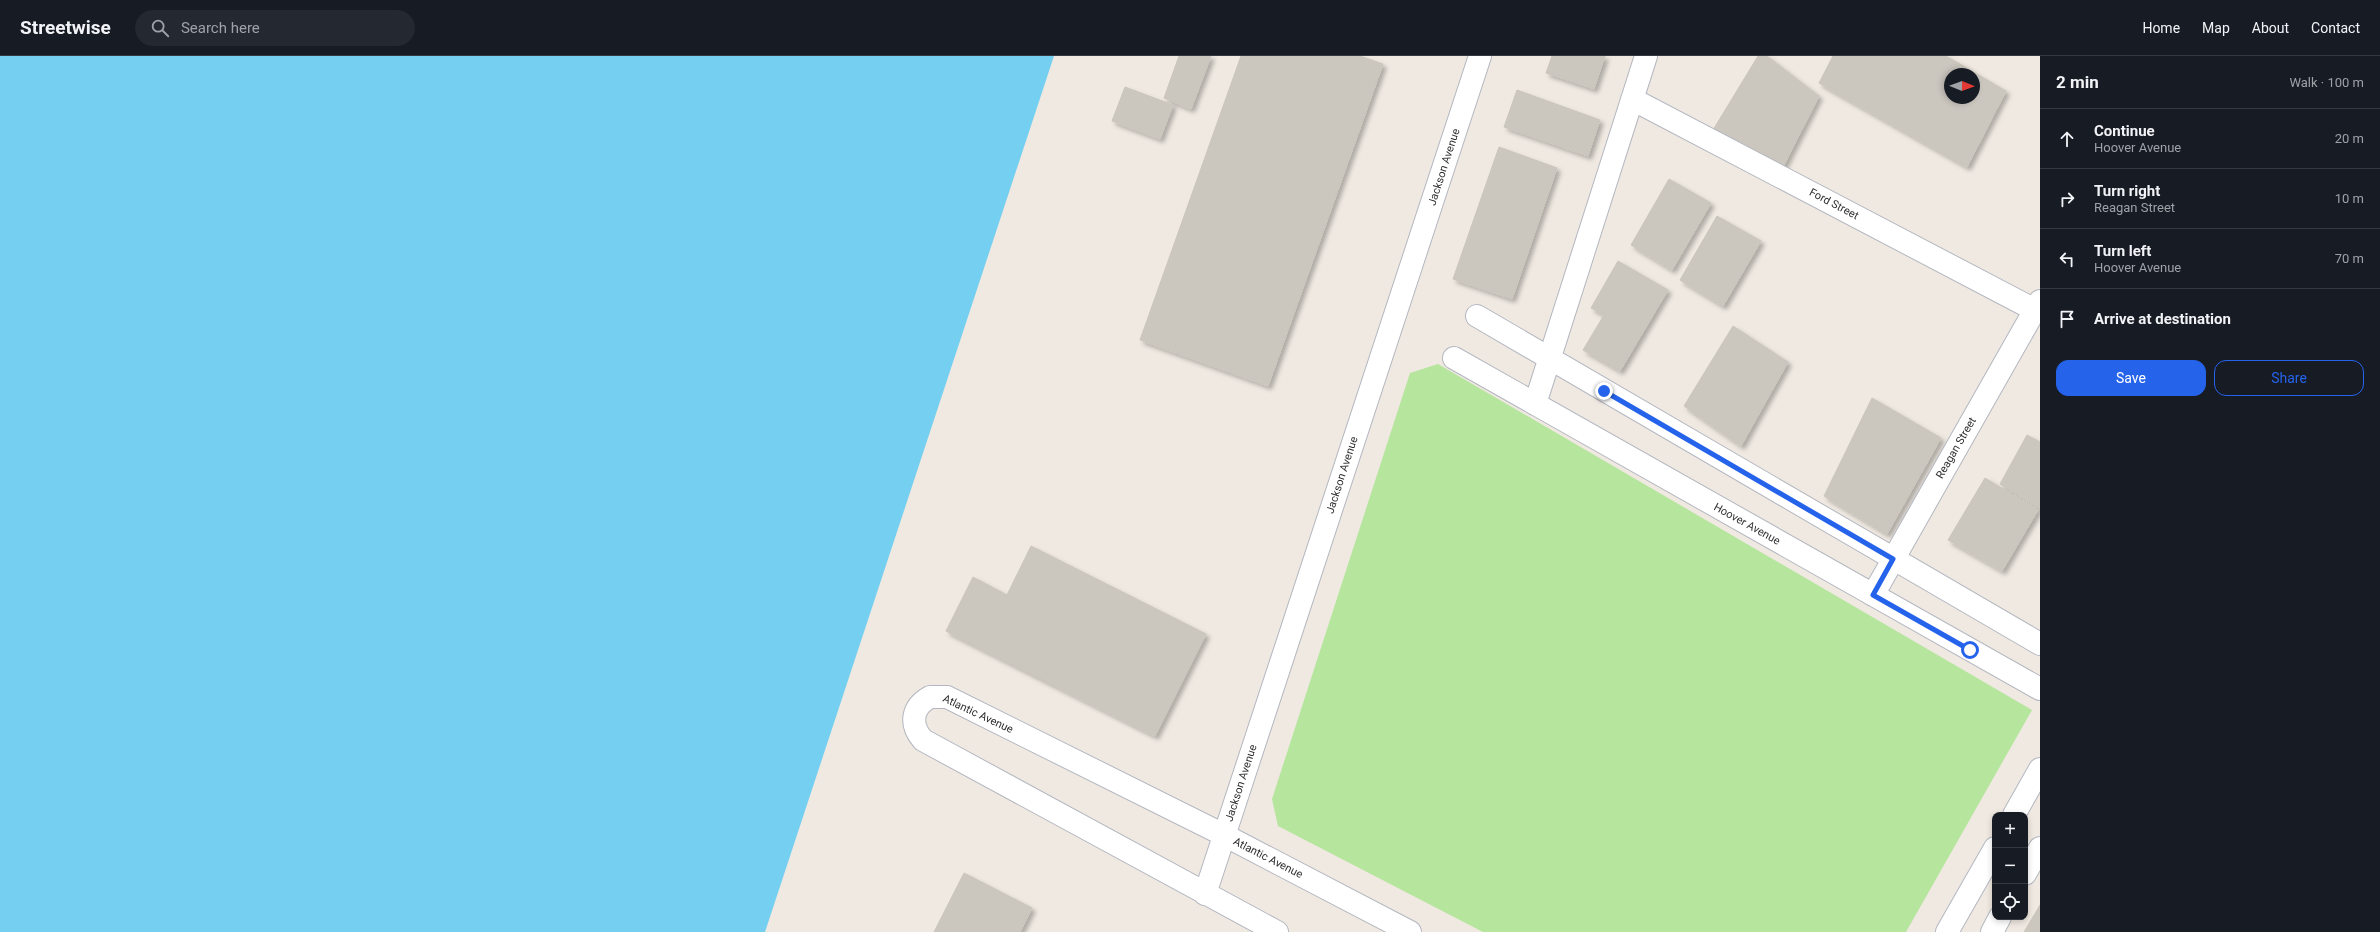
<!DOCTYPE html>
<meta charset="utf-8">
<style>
:root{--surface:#171b24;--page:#242831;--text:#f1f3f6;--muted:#9ea1a6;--line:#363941;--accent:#2563eb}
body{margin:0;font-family:Roboto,sans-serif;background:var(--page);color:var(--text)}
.controls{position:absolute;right:12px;bottom:12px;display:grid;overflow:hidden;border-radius:8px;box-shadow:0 2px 6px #0003}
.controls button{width:36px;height:36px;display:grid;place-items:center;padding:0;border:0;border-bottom:1px solid var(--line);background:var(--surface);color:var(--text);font:20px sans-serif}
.compass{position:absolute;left:1944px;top:12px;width:36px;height:36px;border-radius:50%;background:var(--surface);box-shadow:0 2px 6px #0003;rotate:91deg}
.stop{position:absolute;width:12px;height:12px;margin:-9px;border:3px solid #2563eb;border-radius:50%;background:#fff}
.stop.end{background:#2563eb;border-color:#fff;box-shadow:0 1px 4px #0008}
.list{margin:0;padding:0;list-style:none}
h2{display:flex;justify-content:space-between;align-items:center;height:52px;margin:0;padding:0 16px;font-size:17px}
h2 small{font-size:13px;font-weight:400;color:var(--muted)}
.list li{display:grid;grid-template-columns:26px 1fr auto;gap:12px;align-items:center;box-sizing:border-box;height:60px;padding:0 16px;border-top:1px solid var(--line)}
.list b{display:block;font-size:15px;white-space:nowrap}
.list p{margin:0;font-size:13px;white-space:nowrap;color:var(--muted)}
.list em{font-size:13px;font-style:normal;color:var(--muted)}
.actions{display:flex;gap:8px;padding:12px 16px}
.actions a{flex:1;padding:9px 0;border:1px solid var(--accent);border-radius:12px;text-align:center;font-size:14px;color:var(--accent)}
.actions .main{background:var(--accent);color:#fff}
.icon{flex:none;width:22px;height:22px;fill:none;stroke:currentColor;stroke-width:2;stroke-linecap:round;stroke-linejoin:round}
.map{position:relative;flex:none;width:2040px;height:876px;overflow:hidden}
header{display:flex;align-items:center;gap:24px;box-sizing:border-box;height:56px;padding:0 20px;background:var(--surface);border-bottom:1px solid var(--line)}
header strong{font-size:19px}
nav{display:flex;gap:22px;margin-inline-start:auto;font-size:14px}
.search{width:280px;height:36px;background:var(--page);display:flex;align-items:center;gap:10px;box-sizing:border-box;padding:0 14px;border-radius:22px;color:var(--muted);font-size:15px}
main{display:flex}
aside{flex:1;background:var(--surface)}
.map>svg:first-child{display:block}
.green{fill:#b6e59e}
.water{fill:#75cff0}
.building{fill:#cbc7bf;stroke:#cbc5ba;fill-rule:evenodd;filter:url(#shadow)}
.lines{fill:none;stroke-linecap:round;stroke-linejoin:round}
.street-casing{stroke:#b4b7c1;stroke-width:24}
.street{stroke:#fff;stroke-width:22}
.route{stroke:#2563eb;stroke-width:5}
.labels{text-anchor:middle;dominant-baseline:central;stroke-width:4;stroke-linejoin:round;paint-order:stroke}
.street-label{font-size:11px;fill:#2e2e2e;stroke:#fff}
</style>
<header>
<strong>Streetwise</strong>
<div class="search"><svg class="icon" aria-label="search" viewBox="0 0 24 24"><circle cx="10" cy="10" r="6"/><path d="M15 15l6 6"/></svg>Search here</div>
<nav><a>Home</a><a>Map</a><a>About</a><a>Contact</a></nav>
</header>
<main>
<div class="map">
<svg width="2040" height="876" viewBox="0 0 2040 876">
<defs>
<filter id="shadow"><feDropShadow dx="3.5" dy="3.5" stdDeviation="2" flood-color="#0004"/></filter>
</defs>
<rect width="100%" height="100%" fill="#efe9e1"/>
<path class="green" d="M1438,308L2032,654L1906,876H1483L1278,770L1272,743L1410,317Z"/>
<path class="water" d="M0,0H1054L765,876H0Z"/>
<path class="building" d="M1179,0H1211L1191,53L1164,42Z
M1241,0H1360L1383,8L1268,330L1140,284Z
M1552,0H1605L1594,33L1546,17Z
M1758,0H1767L1819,40L1783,111L1713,74Z
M1833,0H1946L2006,35L1967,111L1819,27ZM1950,18H1974V42H1950Z
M1125,31L1173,49L1160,83L1112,65Z
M1517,34L1600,64L1588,100L1504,71Z
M1499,91L1557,112L1512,243L1453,223Z
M1669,123L1711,147L1672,214L1631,189Z
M1717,160L1761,185L1723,250L1680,224Z
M1618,205L1668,234L1620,315L1583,294L1604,259L1591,252Z
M1733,270L1788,306L1741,390L1684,350Z
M1872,342L1941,382L1887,478L1824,440Z
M2027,379L2040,386V453L2000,428Z
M1985,422L2038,454L2002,515L1948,484Z
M1031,490L1206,578L1155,680L946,575L973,521L1007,539Z
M964,817L1032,852L1020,876H934Z
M2040,849V876H2024Z"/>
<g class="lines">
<defs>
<path id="street" d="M1632,43L2035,254
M1477,260L2040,588
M1454,302L2040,633
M1535,348L1646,0
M1873,539L2040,245
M2014,759L2040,713
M2025,818L2040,792
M1205,838L1480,0
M1277,876L923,684C909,668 912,651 930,641H947L1224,779L1410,876
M1947,876L1995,792
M1992,876L2000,861"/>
</defs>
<use href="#street" class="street-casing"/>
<use href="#street" class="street"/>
</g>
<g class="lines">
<path class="route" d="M1604,335L1893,503L1873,539L1970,594"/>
</g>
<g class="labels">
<g class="street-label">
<text transform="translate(1444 111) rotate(-72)">Jackson Avenue</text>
<text transform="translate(1834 148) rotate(28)">Ford Street</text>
<text transform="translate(1956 392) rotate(-60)">Reagan Street</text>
<text transform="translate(1342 419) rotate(-72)">Jackson Avenue</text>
<text transform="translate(1747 468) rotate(29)">Hoover Avenue</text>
<text transform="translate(978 658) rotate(25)">Atlantic Avenue</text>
<text transform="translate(1241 727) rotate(-72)">Jackson Avenue</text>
<text transform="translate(1268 802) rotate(27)">Atlantic Avenue</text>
</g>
</g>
</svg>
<div class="controls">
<button>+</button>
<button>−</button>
<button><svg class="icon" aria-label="locate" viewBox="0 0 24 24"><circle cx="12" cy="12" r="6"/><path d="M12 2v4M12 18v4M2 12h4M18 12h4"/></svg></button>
</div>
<svg class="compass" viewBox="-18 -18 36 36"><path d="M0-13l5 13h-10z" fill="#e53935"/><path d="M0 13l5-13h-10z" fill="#9ea1a6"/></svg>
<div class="stop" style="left:1970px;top:594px"></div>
<div class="stop end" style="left:1604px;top:335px"></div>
</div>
<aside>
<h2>2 min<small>Walk · 100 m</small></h2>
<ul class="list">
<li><svg class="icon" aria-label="ahead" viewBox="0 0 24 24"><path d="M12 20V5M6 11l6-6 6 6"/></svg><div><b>Continue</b><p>Hoover Avenue</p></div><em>20 m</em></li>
<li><svg class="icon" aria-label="right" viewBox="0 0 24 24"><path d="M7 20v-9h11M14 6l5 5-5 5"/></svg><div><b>Turn right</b><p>Reagan Street</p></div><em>10 m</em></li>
<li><svg class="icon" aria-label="left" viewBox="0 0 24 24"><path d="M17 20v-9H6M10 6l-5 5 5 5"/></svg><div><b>Turn left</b><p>Hoover Avenue</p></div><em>70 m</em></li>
<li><svg class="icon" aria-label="arrive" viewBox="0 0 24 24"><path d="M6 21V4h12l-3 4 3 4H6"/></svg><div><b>Arrive at destination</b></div></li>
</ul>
<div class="actions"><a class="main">Save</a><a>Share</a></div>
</aside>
</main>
